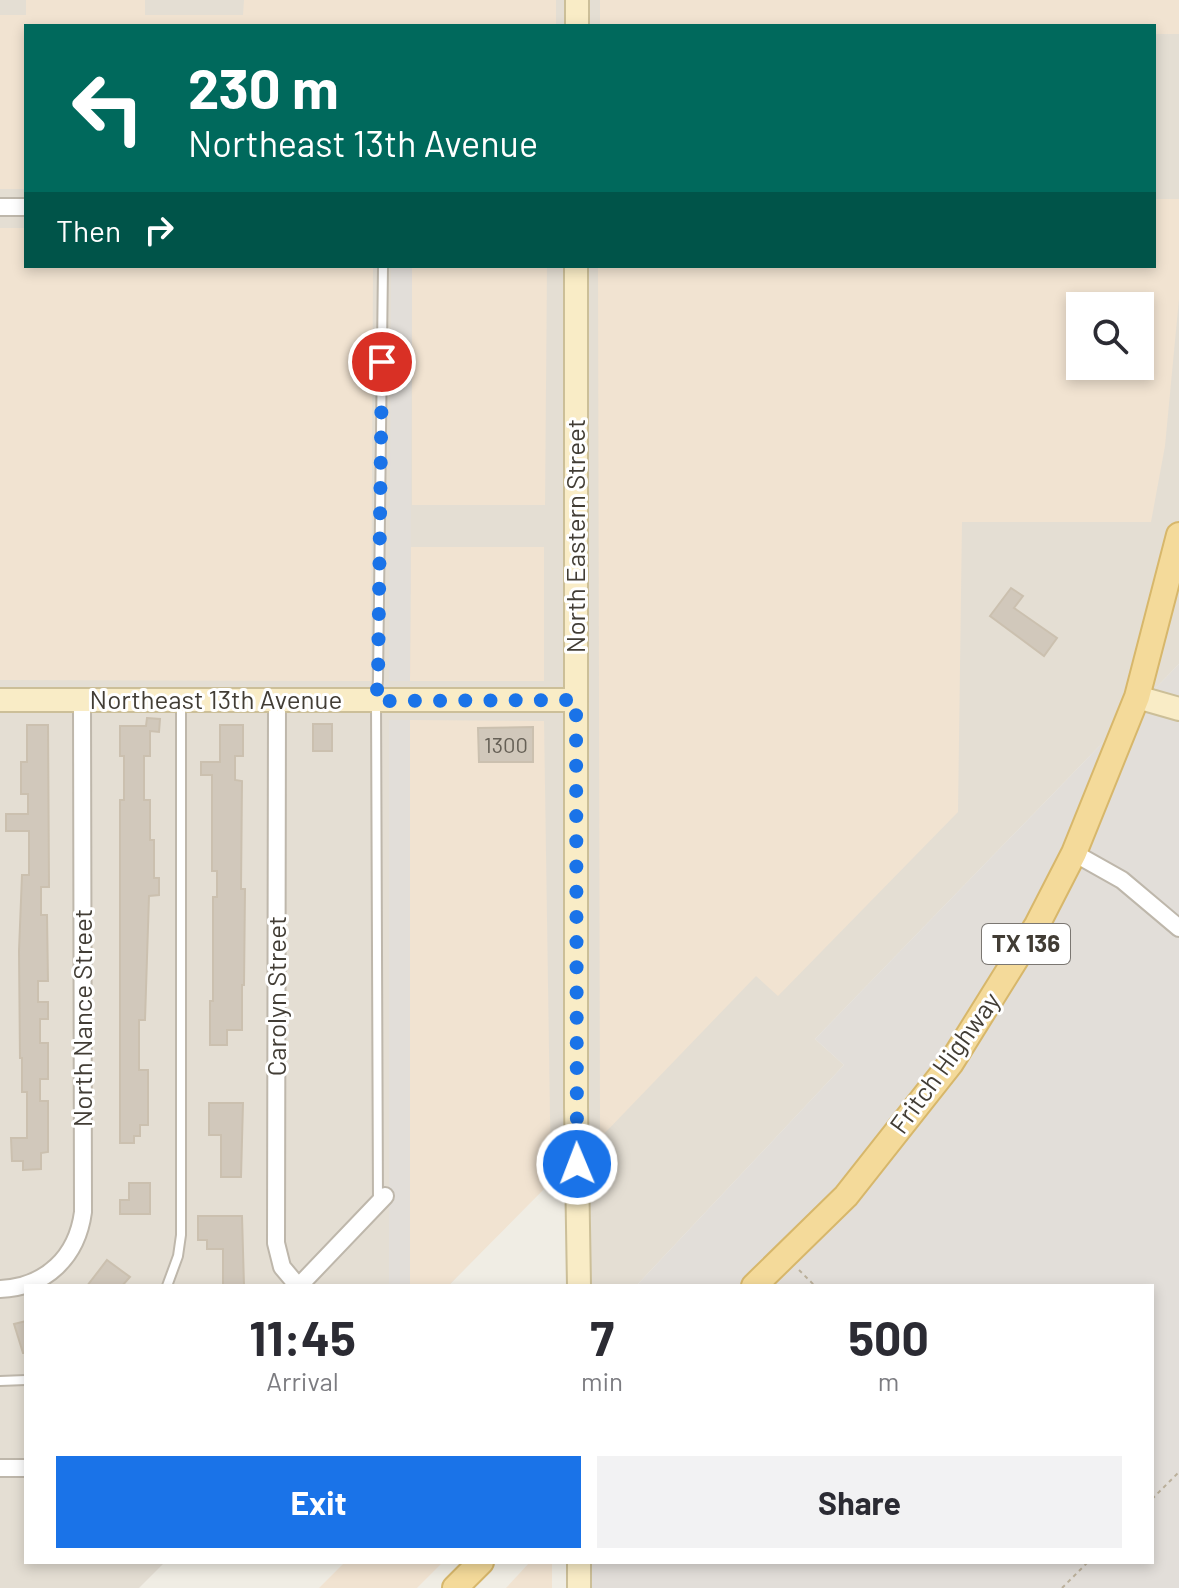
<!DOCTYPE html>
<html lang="en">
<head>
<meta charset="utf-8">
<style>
  :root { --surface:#fff; --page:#f2f2f3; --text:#2b2b33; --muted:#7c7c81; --accent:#1a73e8 }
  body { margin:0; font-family:Barlow,sans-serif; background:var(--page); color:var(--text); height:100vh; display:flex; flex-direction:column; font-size:30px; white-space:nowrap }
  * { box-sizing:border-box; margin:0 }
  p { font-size:26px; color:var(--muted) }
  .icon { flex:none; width:44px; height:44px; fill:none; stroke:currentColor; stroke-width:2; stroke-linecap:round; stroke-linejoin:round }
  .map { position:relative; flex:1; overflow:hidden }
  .details { position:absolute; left:24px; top:1284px; width:1130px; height:280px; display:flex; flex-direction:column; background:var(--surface); border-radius:0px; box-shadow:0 4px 12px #0003 }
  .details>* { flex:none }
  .hud { position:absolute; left:24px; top:24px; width:1132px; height:244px; border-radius:0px; box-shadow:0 4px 12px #0003; background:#00695c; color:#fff; overflow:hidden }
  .buttons { position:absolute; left:1066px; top:292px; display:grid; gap:16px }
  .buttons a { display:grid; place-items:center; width:88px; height:88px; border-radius:0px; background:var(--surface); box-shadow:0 4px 12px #0003; font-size:40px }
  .pin { position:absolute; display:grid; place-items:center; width:68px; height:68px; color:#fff; margin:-34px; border:4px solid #fff; border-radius:50%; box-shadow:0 2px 8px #0007 }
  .me { position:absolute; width:88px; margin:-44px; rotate:359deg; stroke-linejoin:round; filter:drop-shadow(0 0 6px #0008) }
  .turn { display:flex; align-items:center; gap:28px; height:168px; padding:0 32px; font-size:36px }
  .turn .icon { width:104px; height:104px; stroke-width:2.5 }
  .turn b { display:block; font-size:56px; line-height:68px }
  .then { display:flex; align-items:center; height:76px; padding:0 32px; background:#0003; gap:16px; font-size:30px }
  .eta { display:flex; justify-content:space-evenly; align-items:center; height:136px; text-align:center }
  .eta b { font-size:48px; font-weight:700; line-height:56px }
  .cta { display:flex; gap:16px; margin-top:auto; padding:16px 32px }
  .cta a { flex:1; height:92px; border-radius:0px; background:var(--accent); color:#fff; font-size:32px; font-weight:700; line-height:92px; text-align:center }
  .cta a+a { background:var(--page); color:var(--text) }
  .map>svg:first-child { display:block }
</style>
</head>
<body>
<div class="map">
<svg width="1179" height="1588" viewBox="0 0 1179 1588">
  <rect width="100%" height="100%" fill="#f0ede4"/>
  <path fill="#e4ded3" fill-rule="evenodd" d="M0,0H1179V664L815,1039L844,1065L636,1286H579L566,1165L448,1286H26V1562H165L139,1588H0ZM26,26H1154V266H26ZM1080,306H1140V366H1080Z"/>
  <g fill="#f1e3d1" fill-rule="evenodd">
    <polygon points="26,0 145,0 145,15 243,15 244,0 556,0 556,26 26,26 26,189 0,189 0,15 26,15"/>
    <polygon points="600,0 1179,0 1179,34 1154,34 1154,26 600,26"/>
    <path d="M1154,199H1179V299L1165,446L1151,522H962L958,812L778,996L756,976L600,1138L598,266H1154ZM1080,306H1140V366H1080Z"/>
    <polygon points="0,228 26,228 26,266 373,266 371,681 0,680"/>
    <polygon points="412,266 547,266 545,505 412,505"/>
    <polygon points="411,547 544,547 544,681 410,681"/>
    <polygon points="410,720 544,721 551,1182 448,1286 410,1286"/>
    <polygon points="345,1562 443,1562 417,1588 319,1588"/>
    <polygon points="530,1562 552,1562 552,1588 506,1588"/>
  </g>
  <g fill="#e2ded9">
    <polygon points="391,266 412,266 410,681 389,681"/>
    <polygon points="1179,664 1179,1588 585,1588 585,1562 1152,1562 1152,1286 636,1286 844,1065 815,1039"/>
    <rect x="389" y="720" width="21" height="566"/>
  </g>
  <g fill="#d1c8bb" stroke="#cbc0af" stroke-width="2">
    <polygon points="1011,588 1023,596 1014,608 1057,638 1044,656 990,616"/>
    <polygon points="147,718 160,719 159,732 150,731 150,756 144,756 144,800 150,800 150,840 154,840 154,878 159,878 159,895 149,896 145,1020 139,1020 139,1070 148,1070 148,1125 140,1125 140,1136 134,1136 134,1143 120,1143 120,800 124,800 124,756 120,756 120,726 146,726"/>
    <rect x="313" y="724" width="19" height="27"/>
    <polygon points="27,725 48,725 49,887 41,887 41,915 47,915 48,981 38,981 38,1002 48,1002 48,1019 40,1019 40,1043 48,1043 48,1079 40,1079 40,1101 48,1101 48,1152 41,1153 41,1169 23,1170 23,1161 12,1161 11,1138 27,1138 27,1092 22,1092 22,1058 20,1058 19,951 22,875 29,875 29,831 6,831 6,814 28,814 28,794 21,794 21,762 27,762"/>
    <polygon points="220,725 243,725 243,756 235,756 235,780 242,781 241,889 245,889 244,985 242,985 242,1030 227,1030 227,1045 210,1045 210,1001 213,1001 213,897 217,897 217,871 212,871 212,775 201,775 201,762 220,762"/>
    <polygon points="533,727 533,762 479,762 478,728"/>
    <polygon points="209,1103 243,1103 241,1177 221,1177 221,1135 209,1135"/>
    <polygon points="129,1183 150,1183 150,1214 120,1214 120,1200 129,1200"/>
    <polygon points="198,1216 242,1216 244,1286 223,1286 223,1249 207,1249 207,1240 198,1240"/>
    <polygon points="107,1260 130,1277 122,1286 87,1286"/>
    <polygon points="26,1321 26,1353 23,1353 14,1324"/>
  </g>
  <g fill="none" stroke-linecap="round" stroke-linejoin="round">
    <defs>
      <g id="lane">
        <polyline points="378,1202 376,701 378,680 383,266"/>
        <polyline points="167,1286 178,1256 181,1235 181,700"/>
        <polyline points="0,1381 26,1380"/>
      </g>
      <g id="street">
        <polyline points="0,207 26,207"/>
        <polyline points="277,700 276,1243 282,1267 298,1286"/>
        <polyline points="1074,853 1122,880 1179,928"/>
        <polyline points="299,1286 385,1196"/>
        <path d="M0,1289C46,1287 77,1257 83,1212L82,700"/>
        <polyline points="0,1468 26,1468"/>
      </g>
      <g id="secondary">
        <polyline points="577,26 577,0"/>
        <polyline points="576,266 576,1107 579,1286"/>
        <polyline points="1137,697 1179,709"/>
        <polyline points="0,700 576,700"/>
        <polyline points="579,1588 579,1562"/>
      </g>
      <g id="primary">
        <polyline points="754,1286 846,1196 951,1063 1037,925 1074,853 1137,697 1179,535"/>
        <polyline points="455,1588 481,1562"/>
      </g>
    </defs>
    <use href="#lane" stroke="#beb7ab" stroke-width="12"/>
    <use href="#street" stroke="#beb7ab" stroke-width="20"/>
    <use href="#secondary" stroke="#ccbf98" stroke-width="26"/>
    <use href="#primary" stroke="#d7b76b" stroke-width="28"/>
    <g stroke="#bbb09b" stroke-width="2" stroke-dasharray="4 4" stroke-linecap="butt">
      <polyline points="799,1270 815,1286"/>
      <polyline points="1152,1499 1179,1472"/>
      <polyline points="1062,1588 1088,1562"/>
    </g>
    <use href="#lane" stroke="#fff" stroke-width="8"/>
    <use href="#street" stroke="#fff" stroke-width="16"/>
    <use href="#secondary" stroke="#f9ecc6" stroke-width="22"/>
    <use href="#primary" stroke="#f4da9a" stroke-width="24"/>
  </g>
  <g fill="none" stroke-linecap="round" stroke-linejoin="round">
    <polyline stroke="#1a73e8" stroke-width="14" stroke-dasharray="0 25.2" points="382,362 378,680 376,701 576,700 577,1164"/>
  </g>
  <g text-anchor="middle" stroke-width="6" stroke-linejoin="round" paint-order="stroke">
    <g font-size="22" fill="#666056">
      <text x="506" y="753">1300</text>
    </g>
    <rect fill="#fff" stroke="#7b7772" stroke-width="2" x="982" y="924" width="88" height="40" rx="6"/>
    <g font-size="24" font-weight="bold" fill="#423d35">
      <text x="1026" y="952">TX 136</text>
    </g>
    <g font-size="26" fill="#423d35" stroke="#fff">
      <text transform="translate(576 536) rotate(-90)" y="9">North Eastern Street</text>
      <text x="216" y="709">Northeast 13th Avenue</text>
      <text transform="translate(277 996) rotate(-90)" y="9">Carolyn Street</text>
      <text transform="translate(83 1018) rotate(-90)" y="9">North Nance Street</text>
      <text transform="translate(945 1063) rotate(-54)" y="9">Fritch Highway</text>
    </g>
  </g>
</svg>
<div class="buttons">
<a><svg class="icon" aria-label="search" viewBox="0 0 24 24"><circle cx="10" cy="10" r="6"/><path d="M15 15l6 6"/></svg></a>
</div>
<div class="pin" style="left:382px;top:362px;background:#d93025"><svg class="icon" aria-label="arrive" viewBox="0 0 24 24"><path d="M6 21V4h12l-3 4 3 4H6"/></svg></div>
<svg class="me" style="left:577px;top:1164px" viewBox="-20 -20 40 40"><circle r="17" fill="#1a73e8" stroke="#fff" stroke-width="3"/><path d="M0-11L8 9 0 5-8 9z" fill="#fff"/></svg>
<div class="hud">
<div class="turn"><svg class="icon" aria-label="left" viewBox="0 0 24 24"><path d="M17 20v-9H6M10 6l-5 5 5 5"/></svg><div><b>230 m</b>Northeast 13th Avenue</div></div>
<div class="then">Then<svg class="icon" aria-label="right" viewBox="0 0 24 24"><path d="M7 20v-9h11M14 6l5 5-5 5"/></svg></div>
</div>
<section class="details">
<div class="eta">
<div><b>11:45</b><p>Arrival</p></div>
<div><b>7</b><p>min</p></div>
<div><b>500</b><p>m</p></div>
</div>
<div class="cta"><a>Exit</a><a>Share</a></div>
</section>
</div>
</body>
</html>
